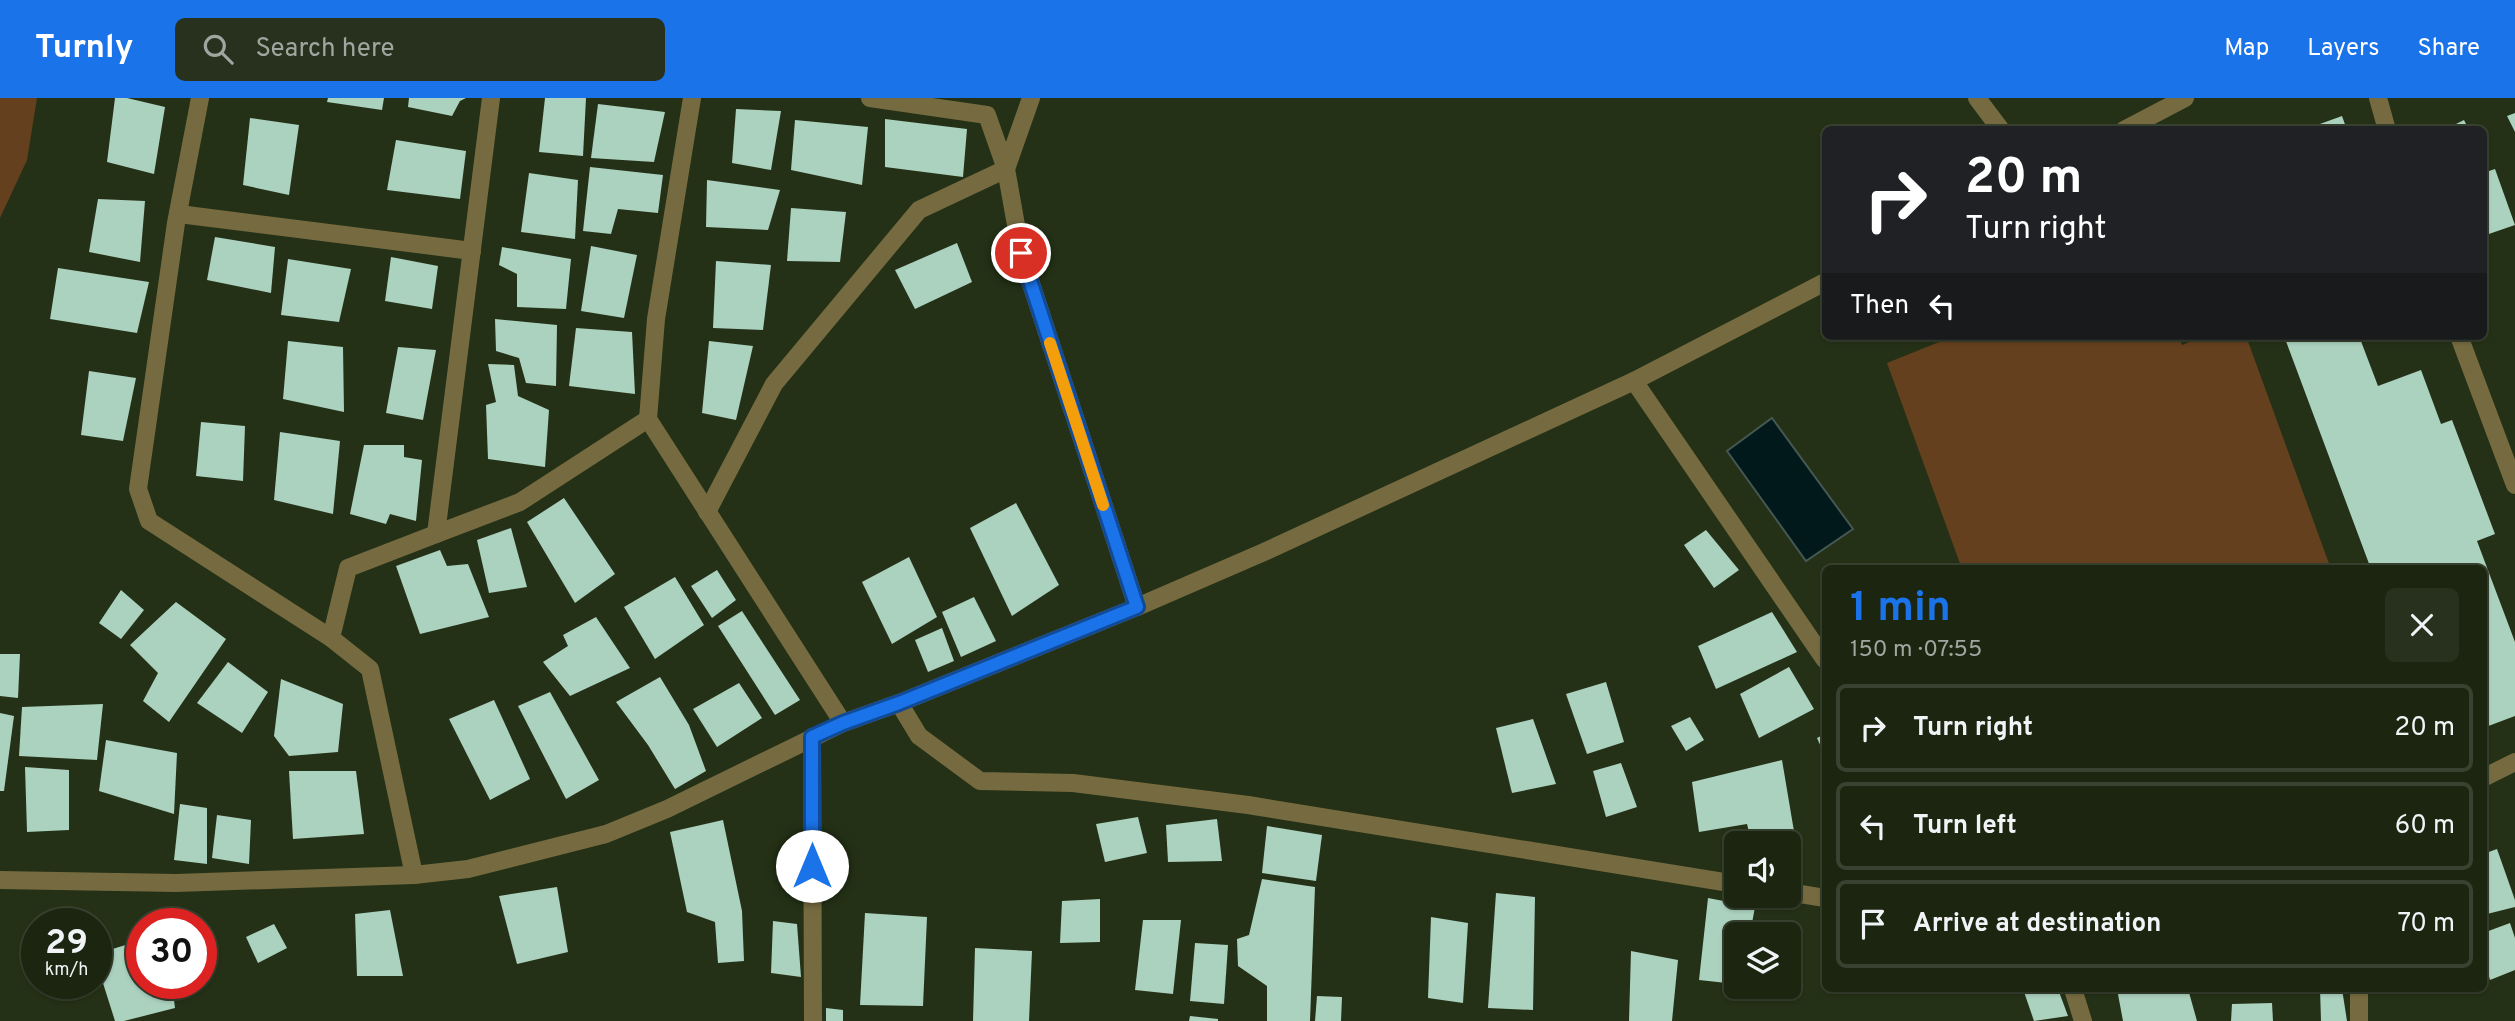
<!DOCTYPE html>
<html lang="en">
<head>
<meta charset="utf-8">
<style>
  :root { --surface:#1b2510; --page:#28311e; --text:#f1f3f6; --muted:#a0a59f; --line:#394230; --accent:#1a73e8 }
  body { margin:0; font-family:Overpass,sans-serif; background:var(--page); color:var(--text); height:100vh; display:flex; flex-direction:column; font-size:26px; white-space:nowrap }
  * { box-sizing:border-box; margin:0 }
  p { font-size:23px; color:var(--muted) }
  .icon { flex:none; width:38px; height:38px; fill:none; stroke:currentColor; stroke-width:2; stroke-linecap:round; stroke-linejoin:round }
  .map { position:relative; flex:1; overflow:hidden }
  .details { position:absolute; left:1822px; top:467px; width:665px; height:427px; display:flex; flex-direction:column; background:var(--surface); border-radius:10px; box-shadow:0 2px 5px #0004,0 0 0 2px var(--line) }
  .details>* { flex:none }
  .hud { position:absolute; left:1822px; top:28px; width:665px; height:214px; border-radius:10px; box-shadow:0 2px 5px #0004,0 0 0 2px var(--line); background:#202124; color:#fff; overflow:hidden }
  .controls { position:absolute; left:1724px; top:733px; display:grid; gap:14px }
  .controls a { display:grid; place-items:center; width:77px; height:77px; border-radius:10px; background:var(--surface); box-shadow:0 2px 5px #0004,0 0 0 2px var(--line); font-size:35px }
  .speed { position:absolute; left:21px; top:810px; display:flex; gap:14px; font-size:35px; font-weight:700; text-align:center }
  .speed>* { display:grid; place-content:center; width:91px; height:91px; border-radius:50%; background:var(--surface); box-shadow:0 2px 5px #0004,0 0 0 2px var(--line); line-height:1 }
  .speed small { font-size:18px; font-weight:400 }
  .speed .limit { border:10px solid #d22; background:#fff; color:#111 }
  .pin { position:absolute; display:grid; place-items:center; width:60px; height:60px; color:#fff; margin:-30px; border:4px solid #fff; border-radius:50%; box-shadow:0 2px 7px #0007 }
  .me { position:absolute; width:77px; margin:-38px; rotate:0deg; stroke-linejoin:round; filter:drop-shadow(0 0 5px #0008) }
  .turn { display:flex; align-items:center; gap:24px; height:147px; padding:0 28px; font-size:32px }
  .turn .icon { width:91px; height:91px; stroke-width:2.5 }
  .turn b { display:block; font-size:49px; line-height:60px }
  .then { display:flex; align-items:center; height:66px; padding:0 28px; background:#0003; gap:14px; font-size:26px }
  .round { display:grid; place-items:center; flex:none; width:74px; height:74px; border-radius:10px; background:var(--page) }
  .overview { display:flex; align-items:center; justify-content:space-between; height:119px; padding:0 28px }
  h1 { font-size:42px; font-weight:700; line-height:52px; color:var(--accent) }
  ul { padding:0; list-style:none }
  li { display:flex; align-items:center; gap:21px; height:88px; margin:0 14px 10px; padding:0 14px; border:4px solid var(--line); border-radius:10px }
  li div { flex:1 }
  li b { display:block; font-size:26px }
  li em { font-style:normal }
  header { display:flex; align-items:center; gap:42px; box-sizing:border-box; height:98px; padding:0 35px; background:var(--accent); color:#fff }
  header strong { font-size:33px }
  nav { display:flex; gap:38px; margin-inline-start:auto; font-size:24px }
  .search { width:490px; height:63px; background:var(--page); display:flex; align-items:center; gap:18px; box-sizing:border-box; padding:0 24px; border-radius:10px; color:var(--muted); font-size:26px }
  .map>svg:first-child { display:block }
</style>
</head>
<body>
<header>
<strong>Turnly</strong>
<div class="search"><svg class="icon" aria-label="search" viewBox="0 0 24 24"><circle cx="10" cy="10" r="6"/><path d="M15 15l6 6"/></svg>Search here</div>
<nav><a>Map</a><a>Layers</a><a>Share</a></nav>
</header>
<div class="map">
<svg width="2515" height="923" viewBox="0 0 2515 923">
  <rect width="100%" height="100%" fill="#243116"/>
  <g fill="#65401f">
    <polygon points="0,0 37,0 27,62 0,120"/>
    <polygon points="1954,238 2178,238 2182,247 2204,238 2246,238 2331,471 1962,471 1887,265"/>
  </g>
  <polygon fill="#01191a" stroke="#445753" stroke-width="2" points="1772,320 1853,431 1806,463 1727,353"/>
  <g fill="#abd1bf">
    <polygon points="115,0 127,0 165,9 154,76 107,64"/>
    <polygon points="328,0 384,0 382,12 327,4"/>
    <polygon points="409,0 466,0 460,3 452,18 408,9"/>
    <polygon points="545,0 586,0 583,58 539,54"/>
    <polygon points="598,6 665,14 654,64 591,60"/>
    <polygon points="736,11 781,13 771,72 732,65"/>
    <polygon points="2515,15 2515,34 2507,18"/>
    <polygon points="2342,18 2347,32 2306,32 2306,31"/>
    <polygon points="250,20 299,27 289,97 243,87"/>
    <polygon points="885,21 967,31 963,79 885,69"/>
    <polygon points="795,22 868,29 862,87 791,72"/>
    <polygon points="2464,22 2469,32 2444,32"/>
    <polygon points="396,42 466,53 460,101 387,92"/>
    <polygon points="590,69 663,77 658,115 618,111 611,136 583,133"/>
    <polygon points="2495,71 2515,127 2483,138 2483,75"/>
    <polygon points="529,75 578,82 575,141 521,134"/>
    <polygon points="707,82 780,92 768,132 706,129"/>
    <polygon points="98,101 145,103 140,164 89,154"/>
    <polygon points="791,110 846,114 840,164 787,163"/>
    <polygon points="215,139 275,149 271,195 207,182"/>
    <polygon points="957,145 972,184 915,211 895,172"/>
    <polygon points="591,148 637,157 624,220 581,213"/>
    <polygon points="502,149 571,161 566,211 517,209 517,176 499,167"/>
    <polygon points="391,159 438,168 432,211 385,203"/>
    <polygon points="288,161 351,171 339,224 281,217"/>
    <polygon points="716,163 771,167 763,232 713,230"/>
    <polygon points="58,170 149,184 137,235 50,221"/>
    <polygon points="495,221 557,227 556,288 526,285 519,260 496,253"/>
    <polygon points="576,230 632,234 635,296 569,288"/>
    <polygon points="2284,238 2359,238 2378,288 2421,272 2441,326 2452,322 2495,436 2477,443 2515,544 2515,618 2483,630 2483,471 2371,471"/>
    <polygon points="288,243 343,249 344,314 283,301"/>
    <polygon points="709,243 753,248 736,322 702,315"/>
    <polygon points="398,249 436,252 423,322 386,315"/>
    <polygon points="488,266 514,267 518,298 549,312 545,369 488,361 486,307 496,304"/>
    <polygon points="89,273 136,280 123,343 81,337"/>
    <polygon points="201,324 245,328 243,383 196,378"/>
    <polygon points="280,334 340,343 333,416 274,402"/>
    <polygon points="364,347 404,347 404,359 422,362 416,423 390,416 386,426 350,416"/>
    <polygon points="564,400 615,476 575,505 527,424"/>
    <polygon points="1016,405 1059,487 1012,518 970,430"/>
    <polygon points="511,430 527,489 489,495 477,442"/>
    <polygon points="1706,432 1739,472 1714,490 1684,447"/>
    <polygon points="440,452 447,468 468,466 489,519 420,536 396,468"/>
    <polygon points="909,459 937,519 892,546 862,484"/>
    <polygon points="717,472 736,502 712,520 691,488"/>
    <polygon points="675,479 704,527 655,561 624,509"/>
    <polygon points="121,492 144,512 121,541 99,525"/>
    <polygon points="974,499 996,543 961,559 942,514"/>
    <polygon points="176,504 226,541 169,624 143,603 158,575 130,547"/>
    <polygon points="742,513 800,602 775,617 718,528"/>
    <polygon points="1772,514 1797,554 1716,591 1698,548"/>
    <polygon points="596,519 630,570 570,598 543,564 568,548 563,537"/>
    <polygon points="942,530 954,563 928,574 915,542"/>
    <polygon points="0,556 20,556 18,600 0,598"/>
    <polygon points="228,564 268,594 242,635 197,605"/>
    <polygon points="1789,569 1814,611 1759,640 1740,596"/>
    <polygon points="660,579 689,627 706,673 675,691 648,647 616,604"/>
    <polygon points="281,581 343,606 338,654 289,658 274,638"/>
    <polygon points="1606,584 1624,644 1587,656 1566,596"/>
    <polygon points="739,585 762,620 717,649 693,611"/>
    <polygon points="550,594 599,682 566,701 518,608"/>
    <polygon points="494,602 530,681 490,702 449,621"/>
    <polygon points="103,606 97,662 19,658 22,609"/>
    <polygon points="0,615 14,618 4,693 0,693"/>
    <polygon points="1690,619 1704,642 1686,653 1671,628"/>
    <polygon points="1533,621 1556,686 1512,695 1496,630"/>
    <polygon points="1825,636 1825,658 1817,640"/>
    <polygon points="106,642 177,655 174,716 99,693"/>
    <polygon points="1782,662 1799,763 1788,764 1788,746 1752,746 1747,726 1699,734 1692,684"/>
    <polygon points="1621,665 1637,709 1606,719 1593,673"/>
    <polygon points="25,669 69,672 69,732 27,734"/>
    <polygon points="289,673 356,673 364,736 293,741"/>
    <polygon points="180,706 207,710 207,766 174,762"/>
    <polygon points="217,717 251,722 249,766 212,760"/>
    <polygon points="1138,719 1147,755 1105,764 1096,726"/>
    <polygon points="1217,721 1222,763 1168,764 1166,727"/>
    <polygon points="723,722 742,813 744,863 718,865 715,824 687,814 670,734"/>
    <polygon points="1267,728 1322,737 1316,783 1262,775"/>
    <polygon points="2497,751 2515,802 2515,809 2483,817 2483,756"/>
    <polygon points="1262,781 1315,789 1310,923 1267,923 1267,888 1238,868 1237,841 1249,837"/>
    <polygon points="557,789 568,854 517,866 499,798"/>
    <polygon points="1496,795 1535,799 1533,912 1488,910"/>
    <polygon points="1708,800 1755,809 1750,836 1736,836 1736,886 1699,882"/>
    <polygon points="1100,801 1100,844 1060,845 1062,803"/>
    <polygon points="390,812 403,878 357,878 355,816"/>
    <polygon points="865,815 927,819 923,908 860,907"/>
    <polygon points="1431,819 1468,825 1463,905 1428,900"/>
    <polygon points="1143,822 1181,822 1173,896 1135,892"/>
    <polygon points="773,823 797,826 801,879 771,875"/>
    <polygon points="2510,825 2515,840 2515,872 2490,882 2483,858 2483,835"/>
    <polygon points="274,826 287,850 258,865 246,839"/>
    <polygon points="142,842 142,886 172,886 175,910 124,923 115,923 96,863 96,856"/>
    <polygon points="1195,845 1228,847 1224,906 1190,903"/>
    <polygon points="975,850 1032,853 1029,923 973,923"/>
    <polygon points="1631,853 1678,862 1672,923 1629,923"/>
    <polygon points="2023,891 2058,891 2068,918 2034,923"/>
    <polygon points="2117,891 2188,891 2197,923 2123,923"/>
    <polygon points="2320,891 2342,891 2347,923 2321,923"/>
    <polygon points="1317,898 1342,899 1341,923 1315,923"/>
    <polygon points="2272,905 2273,923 2231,923 2232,906"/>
    <polygon points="826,910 843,912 843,923 826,923"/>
    <polygon points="1190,918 1218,921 1218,923 1189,923"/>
  </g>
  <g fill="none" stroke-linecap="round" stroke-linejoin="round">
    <g stroke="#766b40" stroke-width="18">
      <polyline points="200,0 176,125 138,391 149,423 331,540 370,571 414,777"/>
      <polyline points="692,0 656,221 648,321 843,625"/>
      <polyline points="870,0 987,17 1006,71 1021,155 1137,509"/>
      <polyline points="1977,0 2001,32"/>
      <polyline points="2378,0 2387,32"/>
      <polyline points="2124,32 2185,0"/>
      <polyline points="179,116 472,153"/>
      <polyline points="2459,238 2515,387"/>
      <polyline points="1634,283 1825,562"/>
      <polyline points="707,414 774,286 919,112 1006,71 1031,0"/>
      <polyline points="436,436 520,404 648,321"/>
      <polyline points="331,540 348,470 436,436 491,0"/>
      <polyline points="899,605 919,638 980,683 1073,685 1248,707 1736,786"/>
      <polyline points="812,639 813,923"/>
      <polyline points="2483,680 2515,664"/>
      <polyline points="0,782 176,785 414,777 468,771 606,736 667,711 843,625 899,605 1137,509 1264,454 1634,283 1825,184"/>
      <polyline points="1788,794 1825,800"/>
      <polyline points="2073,891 2083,923"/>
      <polyline points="2359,891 2359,923"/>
    </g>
  </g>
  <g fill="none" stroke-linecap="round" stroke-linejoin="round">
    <defs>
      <polyline id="route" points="812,768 812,639 843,625 899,605 1137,509 1021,155"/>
    </defs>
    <use href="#route" stroke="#114b97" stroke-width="18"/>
    <use href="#route" stroke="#1a73e8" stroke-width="12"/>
    <polyline stroke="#f59e0b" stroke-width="12" points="1050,245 1103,407"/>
  </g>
</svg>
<div class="controls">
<a><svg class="icon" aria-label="sound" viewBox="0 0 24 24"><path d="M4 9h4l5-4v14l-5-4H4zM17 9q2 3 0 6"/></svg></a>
<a><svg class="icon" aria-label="layers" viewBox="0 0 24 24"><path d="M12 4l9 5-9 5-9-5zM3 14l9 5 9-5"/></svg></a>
</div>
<div class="speed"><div>29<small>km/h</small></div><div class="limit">30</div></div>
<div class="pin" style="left:1021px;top:155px;background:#d93025"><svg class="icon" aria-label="arrive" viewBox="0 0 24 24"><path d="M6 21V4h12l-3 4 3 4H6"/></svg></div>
<svg class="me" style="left:812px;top:768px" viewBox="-20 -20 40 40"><circle r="19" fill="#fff"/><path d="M0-13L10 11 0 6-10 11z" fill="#1a73e8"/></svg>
<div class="hud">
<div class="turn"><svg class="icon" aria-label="right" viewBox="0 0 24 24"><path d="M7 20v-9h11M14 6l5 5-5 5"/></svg><div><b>20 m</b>Turn right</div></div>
<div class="then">Then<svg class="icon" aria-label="left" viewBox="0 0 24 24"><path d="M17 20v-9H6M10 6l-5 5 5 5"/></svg></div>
</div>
<section class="details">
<div class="overview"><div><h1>1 min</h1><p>150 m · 07:55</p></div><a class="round"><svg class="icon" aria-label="close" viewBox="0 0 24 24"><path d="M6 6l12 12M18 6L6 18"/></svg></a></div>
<ul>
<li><svg class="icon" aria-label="right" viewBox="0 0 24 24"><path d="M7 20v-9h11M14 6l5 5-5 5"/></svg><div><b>Turn right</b></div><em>20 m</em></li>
<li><svg class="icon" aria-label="left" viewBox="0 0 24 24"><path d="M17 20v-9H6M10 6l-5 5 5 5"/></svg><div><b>Turn left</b></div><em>60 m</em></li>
<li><svg class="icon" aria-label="arrive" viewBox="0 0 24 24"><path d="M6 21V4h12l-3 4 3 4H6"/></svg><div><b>Arrive at destination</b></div><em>70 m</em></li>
</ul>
</section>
</div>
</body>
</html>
